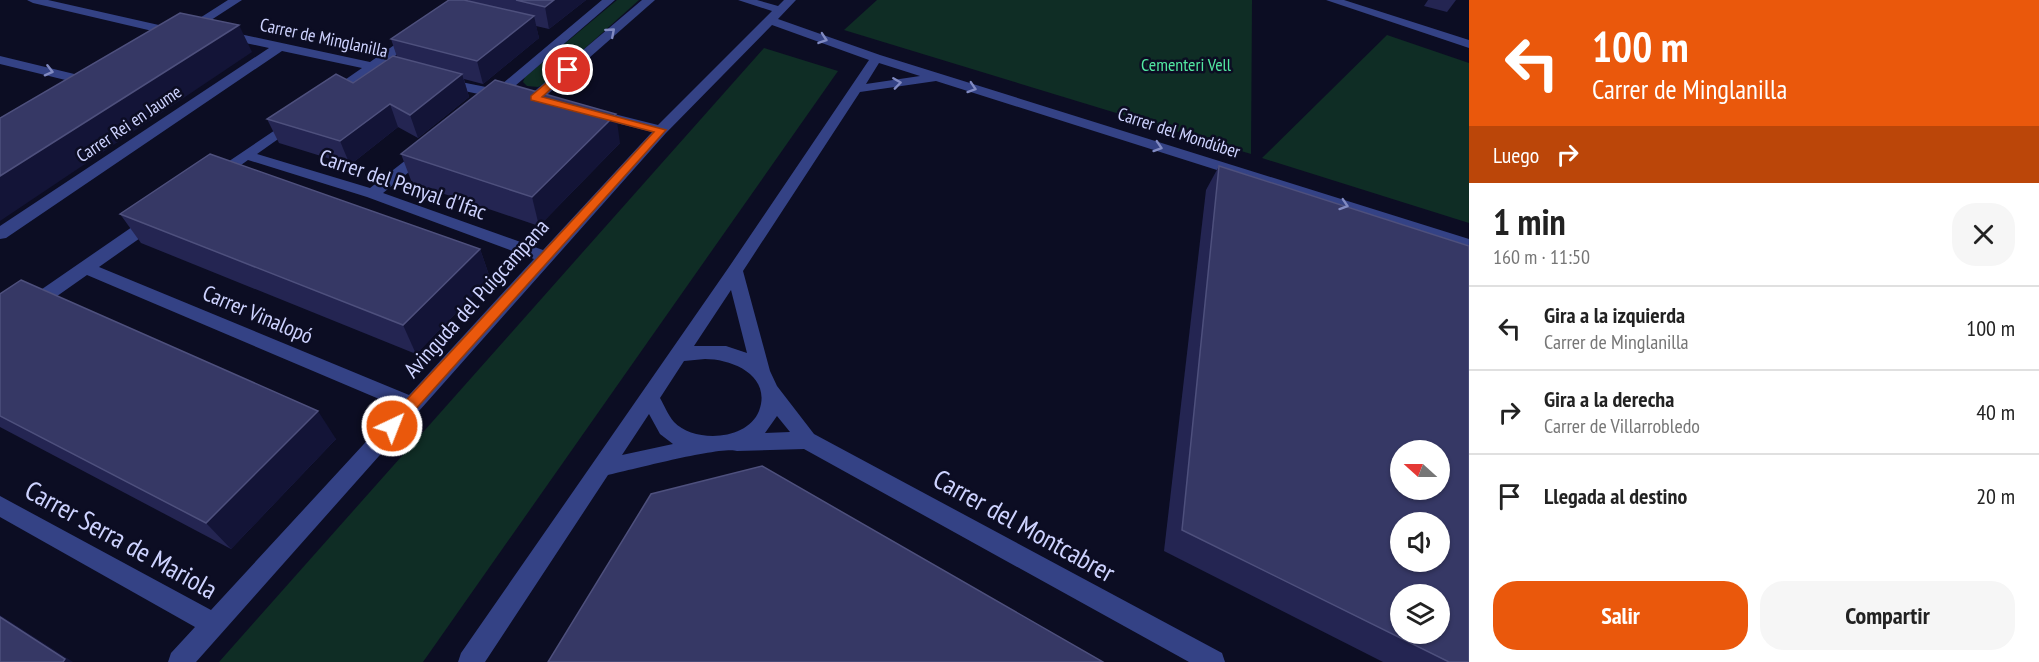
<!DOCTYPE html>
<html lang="es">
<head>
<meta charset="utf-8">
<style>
  :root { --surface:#fff; --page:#f6f6f6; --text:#222; --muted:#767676; --line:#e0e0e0; --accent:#ea580c }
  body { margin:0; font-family:"PT Sans Narrow",sans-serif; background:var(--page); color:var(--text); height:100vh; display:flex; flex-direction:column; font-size:22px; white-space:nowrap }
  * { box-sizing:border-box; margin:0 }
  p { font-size:20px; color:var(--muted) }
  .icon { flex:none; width:33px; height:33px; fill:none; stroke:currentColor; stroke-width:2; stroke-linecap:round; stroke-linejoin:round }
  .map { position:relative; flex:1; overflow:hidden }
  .panel { display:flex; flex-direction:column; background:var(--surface); width:570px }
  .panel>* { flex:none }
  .banner { background:#ea580c; color:#fff; overflow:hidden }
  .needle { width:39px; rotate:291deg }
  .fabs { position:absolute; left:1390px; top:440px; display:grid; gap:12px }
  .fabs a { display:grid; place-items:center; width:60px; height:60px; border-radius:50%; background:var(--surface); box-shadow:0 2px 4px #0004; font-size:30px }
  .pin { position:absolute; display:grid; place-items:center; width:51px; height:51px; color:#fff; margin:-26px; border:3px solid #fff; border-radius:50%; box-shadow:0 2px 6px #0007 }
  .me { position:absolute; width:66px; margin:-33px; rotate:43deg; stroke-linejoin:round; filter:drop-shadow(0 0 4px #0008) }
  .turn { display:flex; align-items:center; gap:21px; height:126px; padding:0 24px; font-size:27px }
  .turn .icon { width:78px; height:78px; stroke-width:2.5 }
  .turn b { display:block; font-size:42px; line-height:51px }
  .then { display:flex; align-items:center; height:57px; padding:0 24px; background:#0003; gap:12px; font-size:22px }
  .round { display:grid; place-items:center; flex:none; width:63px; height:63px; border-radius:24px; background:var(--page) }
  .overview { display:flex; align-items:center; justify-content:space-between; height:102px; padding:0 24px }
  h1 { font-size:36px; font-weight:800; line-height:45px }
  .action { display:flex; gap:12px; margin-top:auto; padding:12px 24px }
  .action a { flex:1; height:69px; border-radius:24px; background:var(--accent); color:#fff; font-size:24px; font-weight:800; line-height:69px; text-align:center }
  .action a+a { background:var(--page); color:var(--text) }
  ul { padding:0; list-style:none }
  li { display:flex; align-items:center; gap:18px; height:84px; padding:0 24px; border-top:2px solid var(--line) }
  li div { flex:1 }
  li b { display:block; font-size:22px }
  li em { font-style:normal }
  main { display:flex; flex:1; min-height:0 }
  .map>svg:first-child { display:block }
</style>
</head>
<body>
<main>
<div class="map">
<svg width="1469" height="662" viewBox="0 0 1469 662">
  <rect width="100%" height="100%" fill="#0c0d23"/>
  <g fill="#0f2d25">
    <polygon points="617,0 639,0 546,83 538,87 527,86 523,82 525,77"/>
    <polygon points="877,0 1252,0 1251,154 844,30"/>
    <polygon points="1387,35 1469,63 1469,223 1262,158"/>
    <polygon points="764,48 838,71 423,662 219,662"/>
  </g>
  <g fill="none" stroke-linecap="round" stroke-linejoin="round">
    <g fill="#344285" fill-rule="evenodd">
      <polygon points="27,0 48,0 181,30 228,0 242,0 191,33 184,33 178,37 33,3"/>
      <polygon points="602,0 615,0 508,92 512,95 510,98 501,98 493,102 488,101 486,98 488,96 436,85 435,82 441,78 496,89"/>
      <polygon points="642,0 655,0 540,101 530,101 528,98 530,95"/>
      <path d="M738,0H757L778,6L784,0H796L778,19L880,55L1469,239V250L936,81L860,92L743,271L770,371L777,386L814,434L1222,653L1225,662H1189L804,449L737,451C721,446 631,470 608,475L485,662H458L461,653L729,267L869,60L772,25L666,133L196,662H168L171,653L195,627L0,517V496L211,610L398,407L87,275L6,332L0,334V318L148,216H160L162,220L160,224L99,267L409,395L534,259L367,197L248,160L220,180H210L208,177L210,174L293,118L300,122L298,125L257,154L370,188L420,149L425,148L432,152L430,155L383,193L543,250L652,132L589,116L587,113L589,110L594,109L658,125L772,11ZM879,63L920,76L866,84ZM731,290L747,353L726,346H694ZM705,359C733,359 772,376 759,411C747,441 694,443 674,422C668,415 664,405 660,398L684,361ZM649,414L660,434L673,444L622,455ZM777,416L790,432L765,433Z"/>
      <polygon points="1326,0 1344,0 1469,40 1469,48"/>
      <polygon points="221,30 370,62 410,34 414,33 420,37 383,65 385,68 383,71 375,71 331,100 324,96 326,93 362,68 282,51 6,238 0,239 0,226 269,48 217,37 217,31"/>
      <polygon points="0,56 99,80 100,83 94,87 0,64"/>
    </g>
  </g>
  <g fill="#242552">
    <polygon points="468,0 586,0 549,29 536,26 539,38 483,84 464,79 469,97 418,138 398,127 350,165 279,143 267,119 353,83 397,57 391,39 469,1"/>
    <polygon points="1428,0 1456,0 1447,12 1424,6"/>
    <polygon points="620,143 539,226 412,183 401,154"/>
    <polygon points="1219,166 1469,662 1383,662 1164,551 1206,190"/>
    <polygon points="120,214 480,249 490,278 416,354 141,243"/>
    <polygon points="0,294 336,439 231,549 0,427"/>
  </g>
  <g fill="#131437">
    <polygon points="554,0 586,0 549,29 545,7"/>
    <polygon points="534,16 539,38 483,84 477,61"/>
    <polygon points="239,25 252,52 0,221 0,176"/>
    <polygon points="462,74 469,97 418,138 410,115"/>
    <polygon points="390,104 398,127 350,165 340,141"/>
    <polygon points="616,114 620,143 539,226 532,197"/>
    <polygon points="480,249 490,278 416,354 403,325"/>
    <polygon points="318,411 336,439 231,549 206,523"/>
    <polygon points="0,615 73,662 63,662 0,617"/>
  </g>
  <g fill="#363865" stroke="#4e507d" stroke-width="1.5" fill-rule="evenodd">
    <polygon points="449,0 464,0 534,16 477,61 391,39"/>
    <polygon points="516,0 554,0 545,7"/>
    <polygon points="180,13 239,25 0,176 0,118"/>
    <polygon points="393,56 462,74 410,115 390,104 340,141 267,119 336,74 353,83"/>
    <polygon points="495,80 616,114 532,197 401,154"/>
    <polygon points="210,154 480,249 403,325 120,214"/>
    <path d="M1219,166L1469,246V662H1449L1182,530ZM1401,450H1440V489H1401ZM1401,522H1440V561H1401ZM1401,594H1440V633H1401Z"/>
    <polygon points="21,280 318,411 206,523 0,416 0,294"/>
    <polygon points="762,466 1103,662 548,662 651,494"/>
    <polygon points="0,617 65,659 63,662 0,662"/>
  </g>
  <defs><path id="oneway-chevron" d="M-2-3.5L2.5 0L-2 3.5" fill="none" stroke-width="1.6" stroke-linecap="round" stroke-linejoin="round" transform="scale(1.5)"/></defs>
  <g stroke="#818ac2">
    <use href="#oneway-chevron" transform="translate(611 32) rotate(-41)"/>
    <use href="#oneway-chevron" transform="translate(823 39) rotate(19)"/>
    <use href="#oneway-chevron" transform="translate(49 71) rotate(14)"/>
    <use href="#oneway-chevron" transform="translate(897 83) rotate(-8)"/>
    <use href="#oneway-chevron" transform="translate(972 88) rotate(18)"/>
    <use href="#oneway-chevron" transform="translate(1158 147) rotate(18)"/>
    <use href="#oneway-chevron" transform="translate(1344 205) rotate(18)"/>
  </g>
  <polygon fill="#ea580c" stroke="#983908" stroke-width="1.5" points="564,68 572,70 542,97 666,130 397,430 392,432 387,430 385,426 387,421 654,132 531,100 531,96"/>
  <g text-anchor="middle" stroke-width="5" stroke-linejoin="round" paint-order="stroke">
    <g font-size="18" fill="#ced3ff" stroke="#0c0d23">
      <text transform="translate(324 38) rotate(12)" y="6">Carrer de Minglanilla</text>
      <text transform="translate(129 124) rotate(-34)" y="6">Carrer Rei en Jaume</text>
      <text transform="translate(1179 133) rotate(18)" y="6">Carrer del Mondúber</text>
    </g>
    <g font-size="18" fill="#52e7a1" stroke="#0c0d23">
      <text x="1186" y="71">Cementeri Vell</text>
    </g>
    <g font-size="22" fill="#ced3ff" stroke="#0c0d23">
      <text transform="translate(403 184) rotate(19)" y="8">Carrer del Penyal d'Ifac</text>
      <text transform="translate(476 298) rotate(-48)" y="8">Avinguda del Puigcampana</text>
      <text transform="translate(258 314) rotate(23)" y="8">Carrer Vinalopó</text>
    </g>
    <g font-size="27" fill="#ced3ff" stroke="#0c0d23">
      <text transform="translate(1024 526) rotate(29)" y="9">Carrer del Montcabrer</text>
      <text transform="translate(121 540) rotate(29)" y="9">Carrer Serra de Mariola</text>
    </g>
  </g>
</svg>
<div class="fabs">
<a><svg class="needle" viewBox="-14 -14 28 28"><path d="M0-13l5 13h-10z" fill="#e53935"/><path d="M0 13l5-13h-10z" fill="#767676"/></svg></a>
<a><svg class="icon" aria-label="sound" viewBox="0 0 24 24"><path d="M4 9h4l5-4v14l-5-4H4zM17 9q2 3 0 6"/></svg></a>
<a><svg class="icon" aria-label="layers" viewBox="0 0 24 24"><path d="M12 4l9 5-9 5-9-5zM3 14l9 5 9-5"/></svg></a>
</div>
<div class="pin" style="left:568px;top:70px;background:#d93025"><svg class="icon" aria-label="arrive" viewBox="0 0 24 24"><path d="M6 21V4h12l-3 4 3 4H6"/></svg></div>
<svg class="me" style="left:392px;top:426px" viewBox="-20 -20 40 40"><circle r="17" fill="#ea580c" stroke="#fff" stroke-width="3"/><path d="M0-11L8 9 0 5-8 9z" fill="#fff"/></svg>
</div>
<section class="panel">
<div class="banner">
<div class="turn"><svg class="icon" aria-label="left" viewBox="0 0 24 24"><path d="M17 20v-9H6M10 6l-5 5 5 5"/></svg><div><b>100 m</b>Carrer de Minglanilla</div></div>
<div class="then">Luego<svg class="icon" aria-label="right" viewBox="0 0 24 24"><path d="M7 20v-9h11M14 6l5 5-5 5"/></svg></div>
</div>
<div class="overview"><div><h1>1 min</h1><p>160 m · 11:50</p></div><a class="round"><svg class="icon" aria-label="close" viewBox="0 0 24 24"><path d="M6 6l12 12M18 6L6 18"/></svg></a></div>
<ul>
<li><svg class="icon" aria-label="left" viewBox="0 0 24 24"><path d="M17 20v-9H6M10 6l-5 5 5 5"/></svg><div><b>Gira a la izquierda</b><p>Carrer de Minglanilla</p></div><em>100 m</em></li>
<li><svg class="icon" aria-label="right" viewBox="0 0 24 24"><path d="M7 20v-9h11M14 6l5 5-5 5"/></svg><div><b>Gira a la derecha</b><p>Carrer de Villarrobledo</p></div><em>40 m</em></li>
<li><svg class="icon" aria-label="arrive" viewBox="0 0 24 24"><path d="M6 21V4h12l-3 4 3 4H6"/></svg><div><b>Llegada al destino</b></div><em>20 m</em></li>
</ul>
<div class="action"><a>Salir</a><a>Compartir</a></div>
</section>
</main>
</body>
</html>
